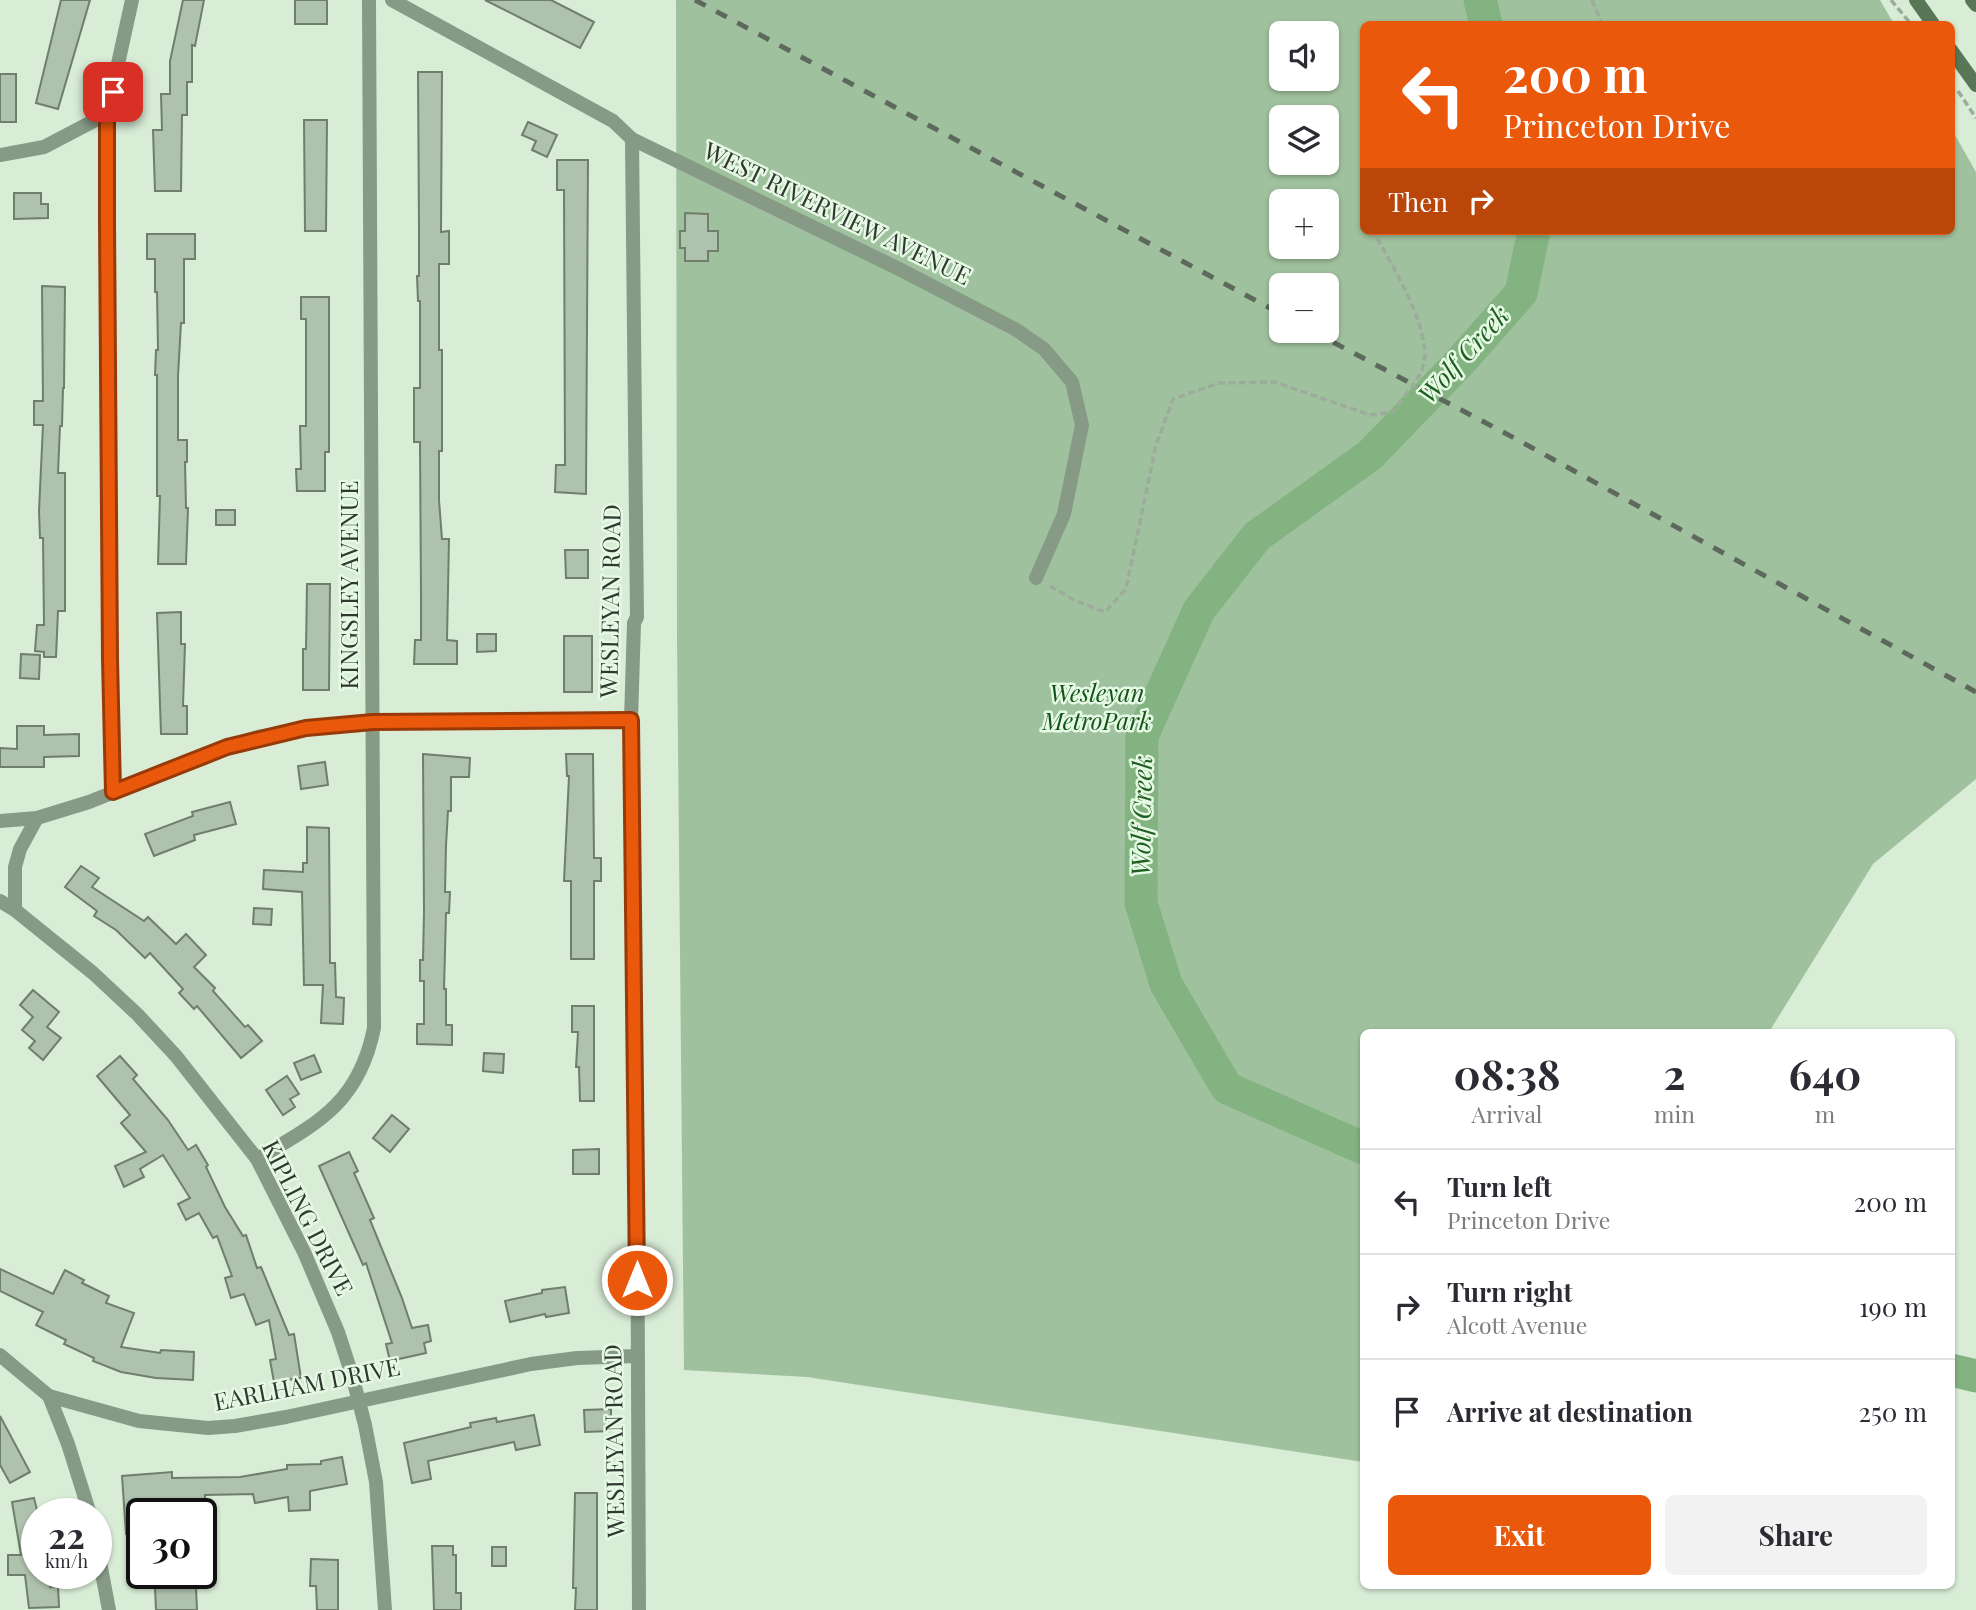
<!DOCTYPE html>
<html lang="en">
<head>
<meta charset="utf-8">
<style>
  :root { --surface:#fff; --page:#f2f2f3; --text:#2b2b33; --muted:#7c7c81; --line:#e1e1e2; --accent:#ea580c }
  body { margin:0; font-family:"Playfair Display",serif; background:var(--page); color:var(--text); height:100vh; display:flex; flex-direction:column; font-size:26px; white-space:nowrap }
  * { box-sizing:border-box; margin:0 }
  p { font-size:23px; color:var(--muted) }
  .icon { flex:none; width:38px; height:38px; fill:none; stroke:currentColor; stroke-width:2; stroke-linecap:round; stroke-linejoin:round }
  .map { position:relative; flex:1; overflow:hidden }
  .details { position:absolute; left:1360px; top:1029px; width:595px; height:560px; display:flex; flex-direction:column; background:var(--surface); border-radius:10px; box-shadow:0 2px 5px #0004 }
  .details>* { flex:none }
  .hud { position:absolute; left:1360px; top:21px; width:595px; height:214px; border-radius:10px; box-shadow:0 2px 5px #0004; background:#ea580c; color:#fff; overflow:hidden }
  .fabs { position:absolute; left:1269px; top:21px; display:grid; gap:14px }
  .fabs a { display:grid; place-items:center; width:70px; height:70px; border-radius:10px; background:var(--surface); box-shadow:0 2px 5px #0004; font-size:35px }
  .speed { position:absolute; left:21px; top:1498px; display:flex; gap:14px; font-size:35px; font-weight:700; text-align:center }
  .speed>* { display:grid; place-content:center; width:91px; height:91px; border-radius:50%; background:var(--surface); box-shadow:0 2px 5px #0004; line-height:1 }
  .speed small { font-size:18px; font-weight:400 }
  .speed .limit { border:4px solid #111; border-radius:10px; background:#fff; color:#111 }
  .pin { position:absolute; display:grid; place-items:center; width:60px; height:60px; color:#fff; margin:-30px; border-radius:14px; box-shadow:0 4px 10px #0006 }
  .me { position:absolute; width:77px; margin:-38px; rotate:0deg; stroke-linejoin:round; filter:drop-shadow(0 0 5px #0008) }
  .turn { display:flex; align-items:center; gap:24px; height:147px; padding:0 28px; font-size:32px }
  .turn .icon { width:91px; height:91px; stroke-width:2.5 }
  .turn b { display:block; font-size:49px; line-height:60px }
  .then { display:flex; align-items:center; height:66px; padding:0 28px; background:#0003; gap:14px; font-size:26px }
  .eta { display:flex; justify-content:space-evenly; align-items:center; height:119px; text-align:center }
  .eta b { font-size:42px; font-weight:700; line-height:49px }
  .primary-button { display:flex; gap:14px; margin-top:auto; padding:14px 28px }
  .primary-button a { flex:1; height:80px; border-radius:10px; background:var(--accent); color:#fff; font-size:28px; font-weight:700; line-height:80px; text-align:center }
  .primary-button a+a { background:var(--page); color:var(--text) }
  ul { padding:0; list-style:none }
  li { display:flex; align-items:center; gap:21px; height:105px; padding:0 28px; border-top:2px solid var(--line) }
  li div { flex:1 }
  li b { display:block; font-size:26px }
  li em { font-style:normal }
  .map>svg:first-child { display:block }
</style>
</head>
<body>
<div class="map">
<svg width="1976" height="1610" viewBox="0 0 1976 1610">
  <rect width="100%" height="100%" fill="#d8ecd6"/>
  <path fill="#a0c19e" fill-rule="evenodd" d="M676,0H1880L1894,24H1363V231H1951V128L1976,172V779L1873,864L1769,1032H1363V1462L807,1377L684,1370L677,639ZM1281,33H1326V79H1281ZM1281,117H1326V163H1281ZM1281,201H1326V247H1281ZM1281,285H1326V331H1281Z"/>
  <g fill="none" stroke-linecap="round" stroke-linejoin="round">
    <g stroke="#84b382" stroke-width="33">
      <polyline points="1480,0 1486,24"/>
      <polyline points="1363,1148 1227,1088 1166,984 1141,903 1142,736 1199,610 1257,536 1370,455 1460,362 1521,293 1534,231"/>
      <polyline points="1951,1370 1976,1376"/>
    </g>
  </g>
  <g fill="#afc2ad" stroke="#6e7f6c" stroke-width="2">
    <polygon points="61,0 90,0 58,109 36,103"/>
    <polygon points="183,0 204,0 195,46 192,45 192,82 187,82 187,115 182,115 181,191 155,191 153,130 162,130 161,94 170,94 170,61"/>
    <rect x="295" y="0" width="32" height="24"/>
    <polygon points="485,0 551,0 594,22 580,48"/>
    <polygon points="418,72 442,72 441,232 449,231 449,264 439,264 439,350 442,350 442,451 439,451 439,500 442,539 449,539 447,640 457,641 457,664 414,664 415,640 421,640 421,595 420,442 414,442 414,388 420,388 420,301 418,301 417,276 419,276 419,227"/>
    <rect x="0" y="74" width="16" height="48"/>
    <polygon points="304,120 327,120 326,231 305,231"/>
    <polygon points="528,122 557,135 547,157 532,150 536,141 522,135"/>
    <polygon points="557,160 588,160 586,494 555,492 556,465 565,465 564,190 557,190"/>
    <polygon points="14,193 41,193 41,204 48,204 48,218 14,219"/>
    <polygon points="685,213 708,214 708,231 718,231 718,251 708,251 708,261 685,261 685,248 680,248 680,231 685,231"/>
    <polygon points="147,234 195,234 195,259 184,259 184,323 181,323 178,376 178,440 187,440 187,462 185,462 186,508 188,508 186,564 158,564 160,496 157,496 157,375 155,375 156,350 158,350 157,292 155,292 155,259 147,259"/>
    <polygon points="42,286 65,287 64,388 63,388 62,426 60,426 58,473 65,473 65,611 58,611 56,657 44,657 44,652 35,651 37,625 44,625 43,538 40,538 39,511 43,425 34,425 34,401 43,401"/>
    <polygon points="301,297 329,297 329,452 325,452 325,491 297,491 296,469 301,469 300,426 306,426 306,319 301,319"/>
    <rect x="216" y="510" width="19" height="15"/>
    <polygon points="565,550 588,550 588,578 566,578"/>
    <polygon points="307,584 330,584 329,690 303,690 303,649 306,649"/>
    <polygon points="181,612 181,644 185,644 183,706 187,706 187,734 161,734 157,613"/>
    <polygon points="477,634 496,634 496,651 477,652"/>
    <rect x="564" y="636" width="28" height="56"/>
    <polygon points="21,654 40,655 39,679 20,678"/>
    <polygon points="17,726 44,726 44,735 79,734 79,756 44,757 44,767 0,767 0,748 17,749"/>
    <polygon points="423,754 470,758 469,777 451,777 451,811 448,811 446,845 445,892 450,892 449,913 446,913 444,989 446,989 446,1025 452,1025 452,1045 417,1044 417,1024 424,1024 424,981 420,981 420,960 423,960 424,912"/>
    <polygon points="566,754 593,754 594,858 601,858 601,881 594,881 594,959 571,959 571,881 564,881 569,776 567,776"/>
    <polygon points="325,762 328,785 301,789 298,766"/>
    <polygon points="230,802 236,824 194,835 195,840 154,856 145,834 193,816 192,812"/>
    <polygon points="307,827 329,828 330,963 335,963 336,997 344,998 343,1024 321,1023 323,985 304,985 302,892 263,889 264,870 303,872 303,863 307,863"/>
    <polygon points="81,866 99,878 92,887 144,921 148,917 176,944 186,934 206,955 194,967 215,988 213,991 245,1027 248,1025 262,1041 241,1058 197,1006 194,1009 179,993 183,989 150,953 145,958 116,930 94,916 97,911 65,887"/>
    <polygon points="254,908 272,909 271,925 253,924"/>
    <polygon points="33,990 59,1012 47,1027 61,1038 43,1060 29,1048 35,1041 22,1030 33,1017 20,1005"/>
    <polygon points="572,1006 594,1006 594,1101 580,1101 579,1067 576,1067 578,1032 572,1032"/>
    <polygon points="484,1053 504,1054 503,1073 483,1071"/>
    <polygon points="314,1055 321,1072 301,1080 294,1063"/>
    <polygon points="120,1056 137,1075 133,1079 168,1120 188,1150 196,1145 208,1165 206,1167 225,1207 243,1236 246,1235 257,1268 261,1267 289,1335 294,1334 301,1378 274,1382 270,1360 276,1359 269,1320 256,1325 244,1294 231,1298 225,1278 232,1276 217,1236 213,1238 199,1213 186,1220 178,1204 190,1198 163,1155 140,1169 144,1177 124,1187 115,1166 146,1152 121,1123 130,1115 97,1076"/>
    <polygon points="287,1076 299,1094 290,1099 295,1107 283,1115 266,1090"/>
    <polygon points="392,1115 409,1129 390,1152 373,1138"/>
    <polygon points="599,1149 599,1174 573,1174 573,1150"/>
    <polygon points="349,1152 358,1171 354,1173 374,1218 370,1220 402,1298 412,1328 428,1325 431,1341 424,1343 426,1353 390,1361 386,1344 392,1343 366,1263 363,1265 319,1166"/>
    <polygon points="0,1269 53,1294 65,1270 84,1280 82,1283 109,1296 106,1303 134,1313 121,1347 160,1353 161,1350 194,1352 193,1380 156,1378 121,1372 93,1361 94,1358 64,1344 66,1340 36,1325 43,1312 0,1291"/>
    <polygon points="565,1287 569,1313 546,1317 545,1314 510,1322 505,1301 542,1293 542,1290"/>
    <polygon points="611,1409 611,1431 585,1432 584,1410"/>
    <polygon points="534,1415 540,1445 516,1450 514,1442 428,1461 431,1479 412,1483 404,1443 471,1427 470,1423 496,1418 497,1422"/>
    <polygon points="0,1416 30,1472 10,1483 0,1465"/>
    <polygon points="342,1457 347,1484 310,1491 310,1510 289,1511 288,1497 255,1503 253,1494 205,1495 205,1506 146,1511 147,1514 142,1514 142,1533 126,1534 122,1476 172,1472 172,1478 240,1477 287,1469 287,1465 321,1464 321,1461"/>
    <polygon points="575,1493 597,1493 597,1610 575,1610 576,1588 573,1588"/>
    <polygon points="34,1498 37,1510 37,1573 50,1573 50,1587 58,1586 59,1607 29,1608 25,1575 8,1575 8,1555 21,1555 12,1502"/>
    <polygon points="432,1546 453,1546 453,1555 456,1555 456,1593 461,1593 461,1610 434,1610"/>
    <rect x="492" y="1547" width="14" height="19"/>
    <polygon points="311,1559 338,1560 338,1610 317,1610 316,1586 310,1586"/>
    <polygon points="155,1587 196,1587 197,1610 156,1610"/>
  </g>
  <g fill="none" stroke-linecap="round" stroke-linejoin="round">
    <g stroke="#9cac9b" stroke-width="3.5" stroke-dasharray="7 3.5" stroke-linecap="butt">
      <polyline points="1592,0 1602,24"/>
      <polyline points="1891,0 1911,24"/>
      <polyline points="1958,91 1976,118"/>
      <path d="M1050,586L1074,600L1105,612L1126,589L1156,445L1173,399L1219,383L1275,382L1370,415L1393,412C1401,400 1419,380 1423,367C1434,331 1390,262 1373,231"/>
    </g>
    <g stroke="#869a85" stroke-width="14">
      <polyline points="392,0 613,121 632,139 901,270 1015,329 1044,349 1072,382 1082,425 1064,514 1036,578"/>
      <polyline points="632,139 637,617 634,623 631,720 637,1144 639,1610"/>
      <polyline points="0,155 44,147 107,114"/>
      <polyline points="113,792 109,561 107,114 132,0"/>
      <polyline points="0,821 37,818 89,802 227,747 258,737 306,728 373,721 631,720"/>
      <polyline points="0,901 15,910 93,973 137,1014 176,1056 257,1159 304,1252 338,1332 352,1375 365,1425 376,1482 385,1610"/>
      <polyline points="15,910 15,867 20,849 37,818"/>
      <path d="M257,1159C318,1123 359,1103 374,1028L369,0"/>
      <polyline points="0,1355 49,1396 139,1421 208,1428 235,1426 286,1417 531,1364 577,1358 637,1356"/>
      <polyline points="49,1396 68,1444 90,1514"/>
      <polyline points="96,1541 109,1610"/>
    </g>
    <g stroke="#597657" stroke-width="14">
      <polyline points="1916,0 1933,24"/>
      <polyline points="1972,0 1976,5"/>
      <polyline points="1951,50 1976,85"/>
    </g>
    <g stroke="#5e695d" stroke-width="5" stroke-dasharray="12 12" stroke-linecap="butt">
      <polyline points="695,0 1281,314"/>
      <polyline points="1312,331 1518,440 1976,692"/>
    </g>
  </g>
  <g fill="none" stroke-linecap="round" stroke-linejoin="round">
    <defs>
      <polyline id="route" points="113,92 107,114 107,222 110,659 113,792 227,747 306,728 373,722 631,720 637,1280"/>
    </defs>
    <use href="#route" stroke="#983908" stroke-width="18"/>
    <use href="#route" stroke="#ea580c" stroke-width="12"/>
  </g>
  <g text-anchor="middle" stroke-width="5" stroke-linejoin="round" paint-order="stroke">
    <g font-size="24" fill="#30372f" stroke="#e5f9e4">
      <text transform="translate(837 214) rotate(26)" y="8">WEST RIVERVIEW AVENUE</text>
      <text transform="translate(350 585) rotate(-90)" y="8">KINGSLEY AVENUE</text>
      <text transform="translate(611 601) rotate(-89)" y="8">WESLEYAN ROAD</text>
      <text transform="translate(307 1218) rotate(63)" y="8">KIPLING DRIVE</text>
      <text transform="translate(307 1385) rotate(-11)" y="8">EARLHAM DRIVE</text>
      <text transform="translate(615 1441) rotate(-91)" y="8">WESLEYAN ROAD</text>
    </g>
    <g font-size="24" font-style="italic" fill="#125415" stroke="#e5f9e4">
      <text x="1097" y="702">Wesleyan<tspan x="1097" dy="28">MetroPark</tspan></text>
    </g>
    <g font-size="26" font-style="italic" fill="#1f5f20" stroke="#e5f9e4">
      <text transform="translate(1464 355) rotate(-48)" y="9">Wolf Creek</text>
      <text transform="translate(1142 816) rotate(-89)" y="9">Wolf Creek</text>
    </g>
  </g>
</svg>
<div class="fabs">
<a><svg class="icon" aria-label="sound" viewBox="0 0 24 24"><path d="M4 9h4l5-4v14l-5-4H4zM17 9q2 3 0 6"/></svg></a>
<a><svg class="icon" aria-label="layers" viewBox="0 0 24 24"><path d="M12 4l9 5-9 5-9-5zM3 14l9 5 9-5"/></svg></a>
<a>+</a>
<a>−</a>
</div>
<div class="speed"><div>22<small>km/h</small></div><div class="limit">30</div></div>
<div class="pin" style="left:113px;top:92px;background:#d93025"><svg class="icon" aria-label="arrive" viewBox="0 0 24 24"><path d="M6 21V4h12l-3 4 3 4H6"/></svg></div>
<svg class="me" style="left:637px;top:1280px" viewBox="-20 -20 40 40"><circle r="17" fill="#ea580c" stroke="#fff" stroke-width="3"/><path d="M0-11L8 9 0 5-8 9z" fill="#fff"/></svg>
<div class="hud">
<div class="turn"><svg class="icon" aria-label="left" viewBox="0 0 24 24"><path d="M17 20v-9H6M10 6l-5 5 5 5"/></svg><div><b>200 m</b>Princeton Drive</div></div>
<div class="then">Then<svg class="icon" aria-label="right" viewBox="0 0 24 24"><path d="M7 20v-9h11M14 6l5 5-5 5"/></svg></div>
</div>
<section class="details">
<div class="eta">
<div><b>08:38</b><p>Arrival</p></div>
<div><b>2</b><p>min</p></div>
<div><b>640</b><p>m</p></div>
</div>
<ul>
<li><svg class="icon" aria-label="left" viewBox="0 0 24 24"><path d="M17 20v-9H6M10 6l-5 5 5 5"/></svg><div><b>Turn left</b><p>Princeton Drive</p></div><em>200 m</em></li>
<li><svg class="icon" aria-label="right" viewBox="0 0 24 24"><path d="M7 20v-9h11M14 6l5 5-5 5"/></svg><div><b>Turn right</b><p>Alcott Avenue</p></div><em>190 m</em></li>
<li><svg class="icon" aria-label="arrive" viewBox="0 0 24 24"><path d="M6 21V4h12l-3 4 3 4H6"/></svg><div><b>Arrive at destination</b></div><em>250 m</em></li>
</ul>
<div class="primary-button"><a>Exit</a><a>Share</a></div>
</section>
</div>
</body>
</html>
